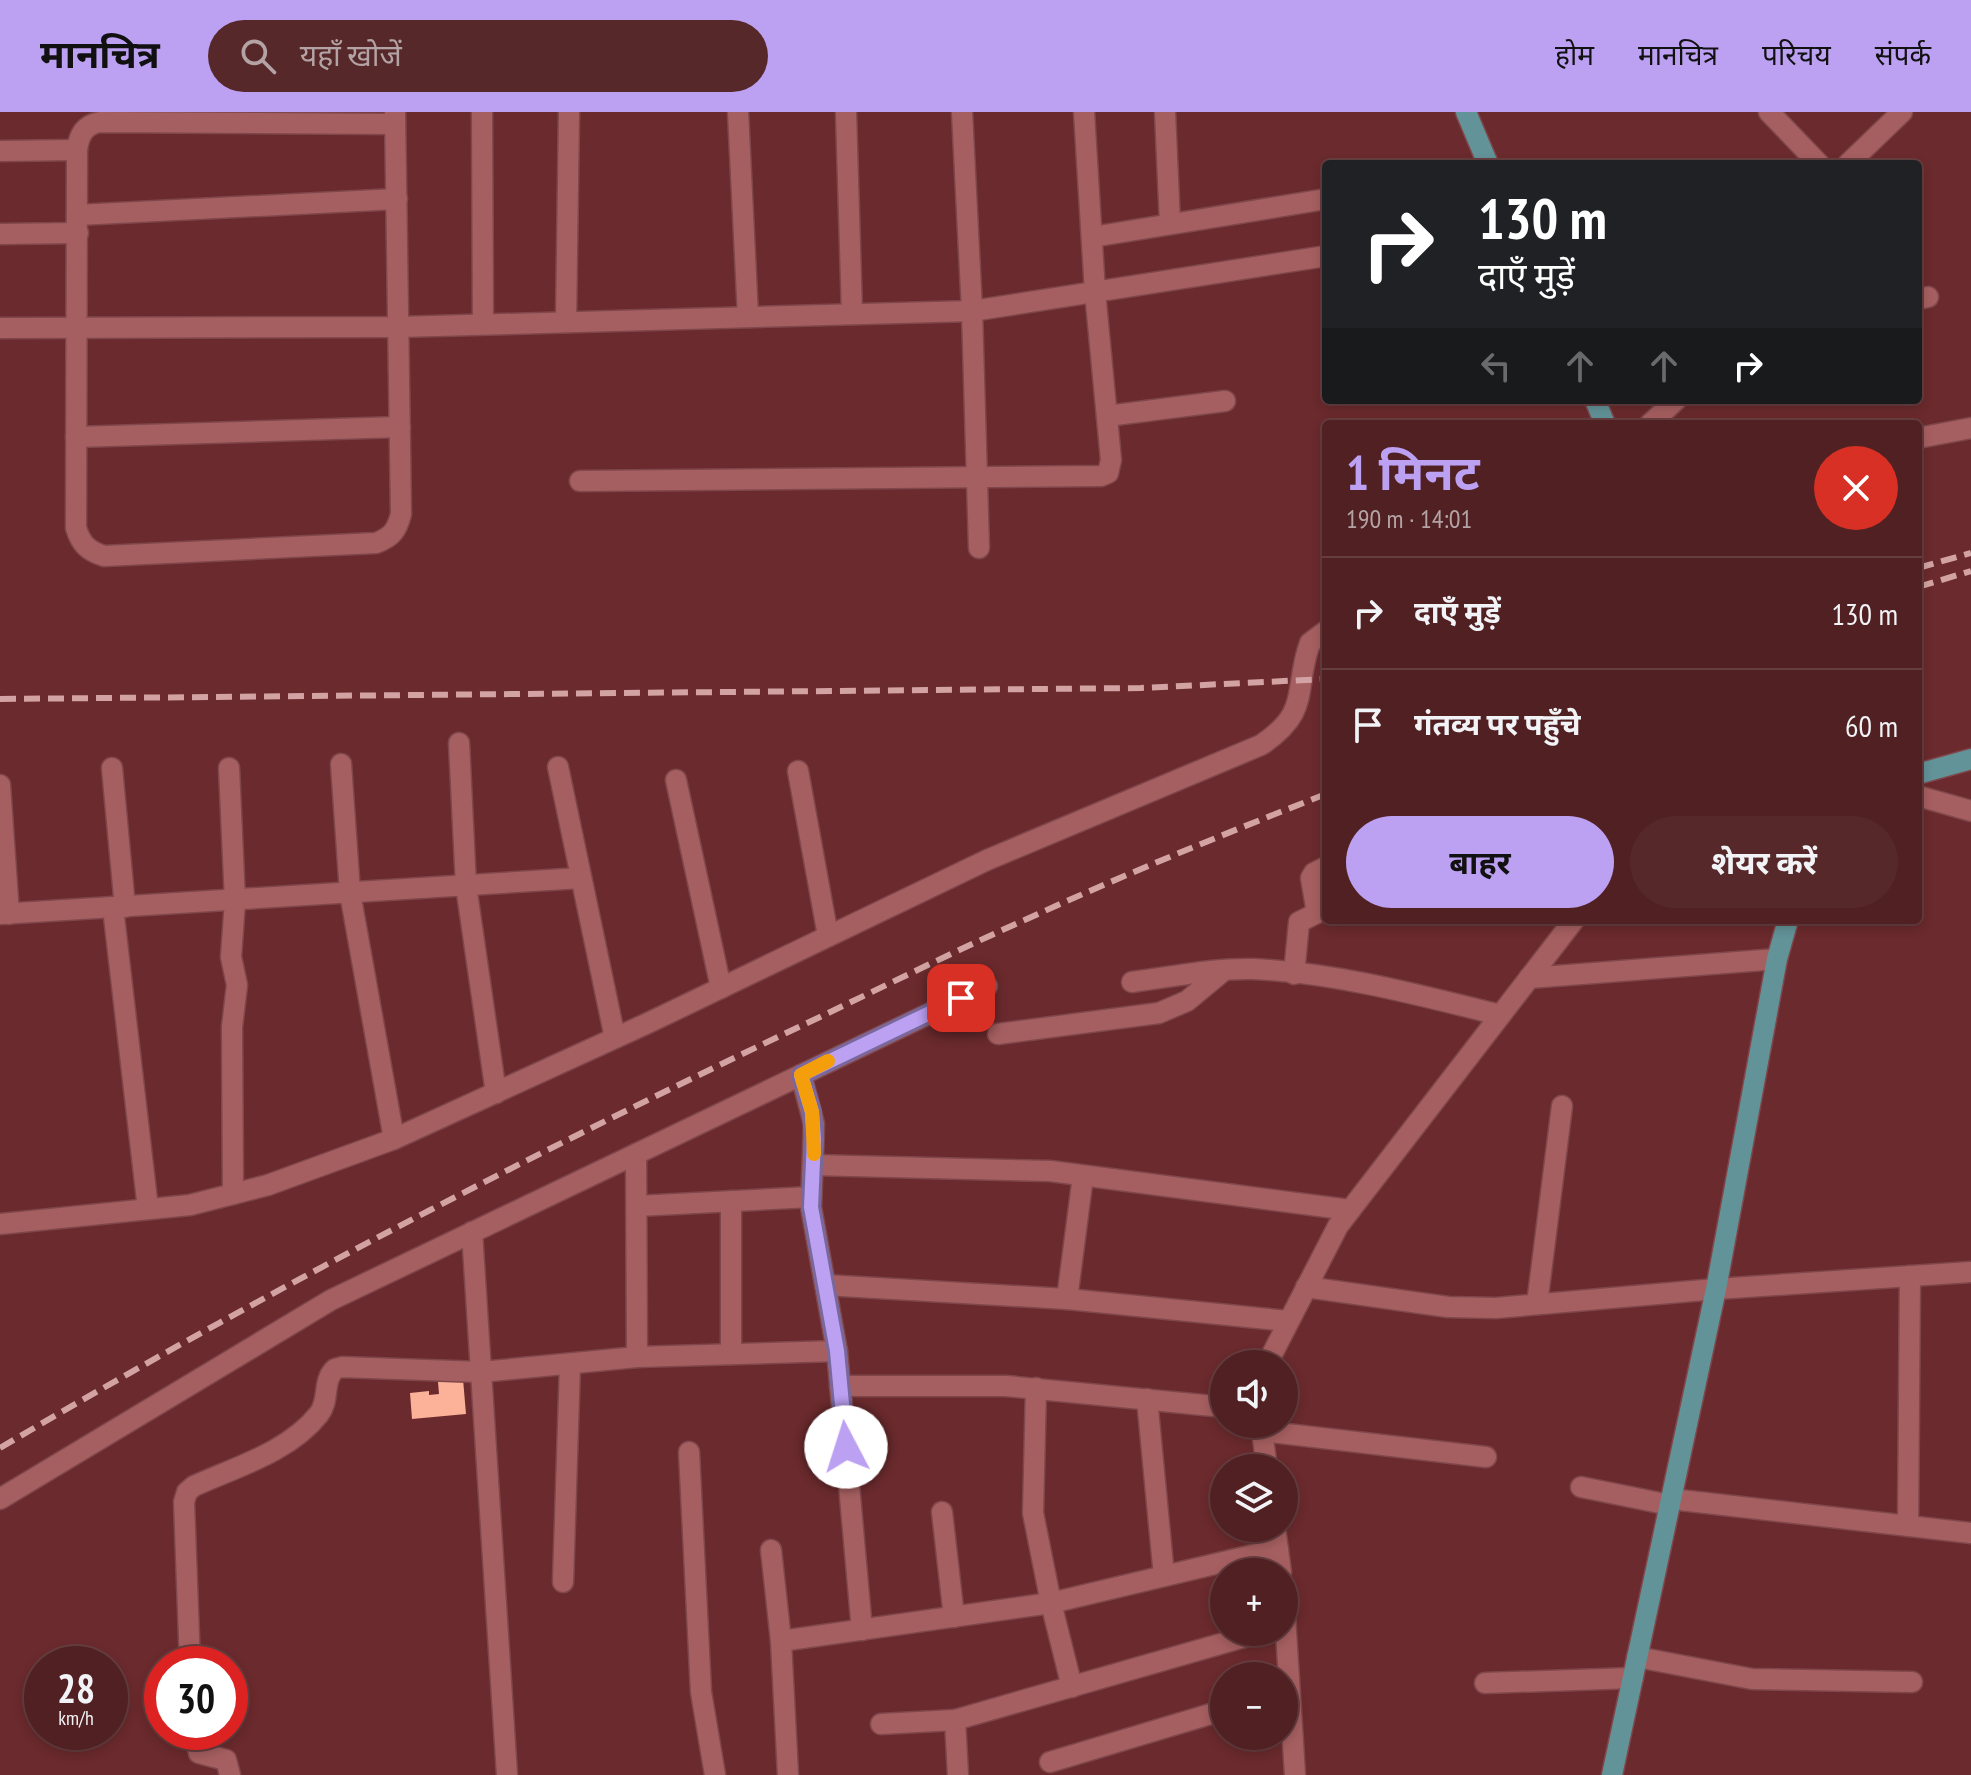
<!DOCTYPE html>
<html lang="hi">
<head>
<meta charset="utf-8">
<style>
  :root { --surface:#502022; --page:#56282a; --text:#f1f3f6; --muted:#b4a3a5; --line:#673e40; --accent:#bca0f2 }
  body { margin:0; font-family:"PT Sans Narrow","Noto Sans Devanagari",sans-serif; background:var(--page); color:var(--text); height:100vh; display:flex; flex-direction:column; font-size:30px; white-space:nowrap }
  * { box-sizing:border-box; margin:0 }
  p { font-size:26px; color:var(--muted) }
  .icon { flex:none; width:44px; height:44px; fill:none; stroke:currentColor; stroke-width:2; stroke-linecap:round; stroke-linejoin:round }
  .map { position:relative; flex:1; overflow:hidden }
  .sheet { position:absolute; left:1322px; top:308px; width:600px; height:504px; display:flex; flex-direction:column; background:var(--surface); border-radius:8px; box-shadow:0 4px 12px #0003,0 0 0 2px var(--line) }
  .sheet>* { flex:none }
  .guide { position:absolute; left:1322px; top:48px; width:600px; height:244px; border-radius:8px; box-shadow:0 4px 12px #0003,0 0 0 2px var(--line); background:#202124; color:#fff; overflow:hidden }
  .controls { position:absolute; left:1210px; top:1238px; display:grid; gap:16px }
  .controls a { display:grid; place-items:center; width:88px; height:88px; border-radius:50%; background:var(--surface); box-shadow:0 4px 12px #0003,0 0 0 2px var(--line); font-size:40px }
  .speed { position:absolute; left:24px; top:1534px; display:flex; gap:16px; font-size:40px; font-weight:700; text-align:center }
  .speed>* { display:grid; place-content:center; width:104px; height:104px; border-radius:50%; background:var(--surface); box-shadow:0 4px 12px #0003,0 0 0 2px var(--line); line-height:1 }
  .speed small { font-size:20px; font-weight:400 }
  .speed .limit { border:12px solid #d22; background:#fff; color:#111 }
  .pin { position:absolute; display:grid; place-items:center; width:68px; height:68px; color:#fff; margin:-34px; border-radius:16px; box-shadow:0 4px 12px #0006 }
  .me { position:absolute; width:88px; margin:-44px; rotate:355deg; stroke-linejoin:round; filter:drop-shadow(0 0 6px #0008) }
  .turn { display:flex; align-items:center; gap:28px; height:168px; padding:0 24px; font-size:36px }
  .turn .icon { width:104px; height:104px; stroke-width:2.5 }
  .turn b { display:block; font-size:56px; line-height:68px }
  .lanes { display:flex; align-items:center; height:76px; padding:0 24px; background:#0003; justify-content:center; gap:40px; direction:ltr }
  .lanes .off { opacity:.35 }
  .round { display:grid; place-items:center; flex:none; width:84px; height:84px; border-radius:42px; background:var(--page) }
  .headline { display:flex; align-items:center; justify-content:space-between; height:136px; padding:0 24px }
  h1 { font-size:48px; font-weight:700; line-height:60px; color:var(--accent) }
  .primary-button { display:flex; gap:16px; margin-top:auto; padding:16px 24px }
  .primary-button a { flex:1; height:92px; border-radius:48px; background:var(--accent); color:#111; font-size:32px; font-weight:700; line-height:92px; text-align:center }
  .primary-button a+a { background:var(--page); color:var(--text) }
  ul { padding:0; list-style:none }
  li { display:flex; align-items:center; gap:24px; height:112px; padding:0 24px; border-top:2px solid var(--line) }
  li div { flex:1 }
  li b { display:block; font-size:30px }
  li em { font-style:normal }
  header { display:flex; align-items:center; gap:48px; box-sizing:border-box; height:112px; padding:0 40px; background:var(--accent); color:#111 }
  header strong { font-size:38px }
  nav { display:flex; gap:44px; margin-inline-start:auto; font-size:28px }
  .search { width:560px; height:72px; background:var(--page); display:flex; align-items:center; gap:20px; box-sizing:border-box; padding:0 28px; border-radius:44px; color:var(--muted); font-size:30px }
  .map>svg:first-child { display:block }
</style>
</head>
<body>
<header>
<strong>मानचित्र</strong>
<div class="search"><svg class="icon" aria-label="search" viewBox="0 0 24 24"><circle cx="10" cy="10" r="6"/><path d="M15 15l6 6"/></svg>यहाँ खोजें</div>
<nav><a>होम</a><a>मानचित्र</a><a>परिचय</a><a>संपर्क</a></nav>
</header>
<div class="map">
<svg width="1971" height="1663" viewBox="0 0 1971 1663">
  <rect width="100%" height="100%" fill="#6b2a2d"/>
  <polygon fill="#fbb298" points="463,1267 466,1302 412,1307 410,1281 429,1279 429,1283 439,1282 438,1270"/>
  <g fill="none" stroke-linecap="round" stroke-linejoin="round">
    <defs>
      <g id="minor">
        <path d="M395,0L401,402C397,418 392,425 376,431L104,444C88,439 81,432 76,416L77,38C79,23 84,13 100,10L395,12"/>
        <polyline points="482,0 483,212"/>
        <polyline points="738,0 748,205"/>
        <polyline points="846,0 852,202"/>
        <polyline points="962,0 972,199 979,436"/>
        <polyline points="1165,0 1170,112"/>
        <polyline points="1769,0 1819,52"/>
        <polyline points="0,39 77,38"/>
        <polyline points="1848,52 1902,0"/>
        <polyline points="77,103 397,87"/>
        <polyline points="0,122 78,121"/>
        <polyline points="1092,125 1326,87"/>
        <polyline points="1918,187 1928,185"/>
        <polyline points="566,210 569,0"/>
        <polyline points="0,216 398,215 972,199 1326,144"/>
        <polyline points="1107,304 1225,289"/>
        <polyline points="1650,312 1676,288"/>
        <polyline points="76,325 400,315"/>
        <polyline points="1918,326 1971,316"/>
        <polyline points="580,369 1101,364 1108,361 1111,348 1095,180 1084,0"/>
        <polyline points="459,631 466,774 496,981"/>
        <polyline points="341,652 350,781 394,1027"/>
        <polyline points="558,655 615,926"/>
        <polyline points="112,656 125,795"/>
        <polyline points="229,656 235,789 231,845 237,873 232,915 233,1082"/>
        <polyline points="798,659 828,824"/>
        <polyline points="676,668 721,876"/>
        <polyline points="0,673 9,802"/>
        <polyline points="1918,684 1971,699"/>
        <polyline points="113,796 148,1097"/>
        <polyline points="0,802 581,766"/>
        <polyline points="1294,862 1299,810 1317,801 1311,766 1314,761 1326,755"/>
        <polyline points="1529,866 1777,847"/>
        <path d="M1132,870C1171,865 1214,856 1253,857C1337,861 1419,883 1500,903"/>
        <polyline points="998,922 1159,901 1187,889 1222,860"/>
        <polyline points="801,963 814,1012 811,1095 837,1239 862,1518"/>
        <polyline points="636,1042 637,1245"/>
        <polyline points="813,1053 1050,1059 1350,1098"/>
        <polyline points="731,1089 731,1242"/>
        <polyline points="637,1094 811,1085"/>
        <path d="M0,1112L190,1093L268,1073L394,1027L648,911L987,748L1261,633C1312,599 1293,578 1310,531L1326,519"/>
        <polyline points="472,1120 507,1663"/>
        <polyline points="825,1173 1067,1187 1288,1209"/>
        <polyline points="1306,1175 1448,1195 1496,1196 1716,1177 1971,1160"/>
        <polyline points="1067,1187 1083,1064"/>
        <polyline points="1537,1192 1562,994"/>
        <polyline points="1267,1252 1338,1114 1574,808"/>
        <polyline points="840,1274 1006,1274 1224,1295"/>
        <polyline points="1036,1276 1033,1401 1051,1491 1072,1575"/>
        <polyline points="1147,1287 1164,1464"/>
        <polyline points="1261,1312 1267,1356"/>
        <polyline points="1261,1319 1486,1345"/>
        <polyline points="689,1340 701,1580 715,1663"/>
        <polyline points="1581,1375 1670,1393"/>
        <polyline points="0,1387 331,1188 987,874"/>
        <polyline points="1671,1387 1971,1421"/>
        <polyline points="942,1400 954,1505"/>
        <polyline points="1908,1414 1910,1164"/>
        <polyline points="1275,1416 1281,1460"/>
        <polyline points="771,1438 781,1529 788,1663"/>
        <polyline points="563,1470 570,1252"/>
        <polyline points="1284,1488 1295,1663"/>
        <polyline points="781,1529 1051,1491 1278,1437"/>
        <polyline points="1637,1545 1752,1567 1912,1570"/>
        <path d="M190,1552L184,1390L187,1380L194,1374C236,1355 289,1340 319,1302C330,1288 322,1269 335,1257L342,1255L481,1260L637,1245L837,1239"/>
        <polyline points="1485,1571 1633,1566"/>
        <polyline points="955,1608 958,1663"/>
        <polyline points="881,1612 955,1608 1262,1520"/>
        <polyline points="194,1620 199,1641 226,1648 230,1663"/>
        <polyline points="1050,1650 1224,1598"/>
      </g>
      <g id="major">
        <polyline points="1466,0 1488,52"/>
        <polyline points="1595,288 1605,312"/>
        <polyline points="1918,662 1971,647"/>
        <polyline points="1612,1663 1716,1177 1777,847 1788,808"/>
      </g>
    </defs>
    <use href="#minor" stroke="#7f474b" stroke-width="23"/>
    <use href="#major" stroke="#7f474b" stroke-width="23"/>
    <use href="#minor" stroke="#a65f60" stroke-width="20"/>
    <use href="#major" stroke="#629398" stroke-width="20"/>
    <g stroke="#d2a3a2" stroke-width="6" stroke-dasharray="16 8" stroke-linecap="butt">
      <polyline points="1918,456 1971,441"/>
      <polyline points="1918,475 1971,459"/>
      <polyline points="0,587 1141,576 1326,567"/>
      <path d="M0,1336C254,1186 516,1050 782,923C867,883 952,840 1038,802C1133,759 1229,720 1326,682"/>
    </g>
  </g>
  <g fill="none" stroke-linecap="round" stroke-linejoin="round">
    <defs>
      <polyline id="route" points="846,1335 837,1239 811,1095 814,1027 812,1000 801,963 961,886"/>
    </defs>
    <use href="#route" stroke="#7a689d" stroke-width="20"/>
    <use href="#route" stroke="#bca0f2" stroke-width="14"/>
    <polyline stroke="#f59e0b" stroke-width="14" points="814,1042 812,1000 801,963 828,949"/>
  </g>
</svg>
<div class="controls">
<a><svg class="icon" aria-label="sound" viewBox="0 0 24 24"><path d="M4 9h4l5-4v14l-5-4H4zM17 9q2 3 0 6"/></svg></a>
<a><svg class="icon" aria-label="layers" viewBox="0 0 24 24"><path d="M12 4l9 5-9 5-9-5zM3 14l9 5 9-5"/></svg></a>
<a>+</a>
<a>−</a>
</div>
<div class="speed"><div>28<small>km/h</small></div><div class="limit">30</div></div>
<div class="pin" style="left:961px;top:886px;background:#d93025"><svg class="icon" aria-label="arrive" viewBox="0 0 24 24"><path d="M6 21V4h12l-3 4 3 4H6"/></svg></div>
<svg class="me" style="left:846px;top:1335px" viewBox="-20 -20 40 40"><circle r="19" fill="#fff"/><path d="M0-13L10 11 0 6-10 11z" fill="#bca0f2"/></svg>
<div class="guide">
<div class="turn"><svg class="icon" aria-label="right" viewBox="0 0 24 24"><path d="M7 20v-9h11M14 6l5 5-5 5"/></svg><div><b>130 m</b>दाएँ मुड़ें</div></div>
<div class="lanes"><svg class="icon off" aria-label="left" viewBox="0 0 24 24"><path d="M17 20v-9H6M10 6l-5 5 5 5"/></svg><svg class="icon off" aria-label="ahead" viewBox="0 0 24 24"><path d="M12 20V5M6 11l6-6 6 6"/></svg><svg class="icon off" aria-label="ahead" viewBox="0 0 24 24"><path d="M12 20V5M6 11l6-6 6 6"/></svg><svg class="icon" aria-label="right" viewBox="0 0 24 24"><path d="M7 20v-9h11M14 6l5 5-5 5"/></svg></div>
</div>
<section class="sheet">
<div class="headline"><div><h1>1 मिनट</h1><p>190 m · 14:01</p></div><a class="round" style="background:#d93025;color:#fff"><svg class="icon" aria-label="close" viewBox="0 0 24 24"><path d="M6 6l12 12M18 6L6 18"/></svg></a></div>
<ul>
<li><svg class="icon" aria-label="right" viewBox="0 0 24 24"><path d="M7 20v-9h11M14 6l5 5-5 5"/></svg><div><b>दाएँ मुड़ें</b></div><em>130 m</em></li>
<li><svg class="icon" aria-label="arrive" viewBox="0 0 24 24"><path d="M6 21V4h12l-3 4 3 4H6"/></svg><div><b>गंतव्य पर पहुँचे</b></div><em>60 m</em></li>
</ul>
<div class="primary-button"><a>बाहर</a><a>शेयर करें</a></div>
</section>
</div>
</body>
</html>
